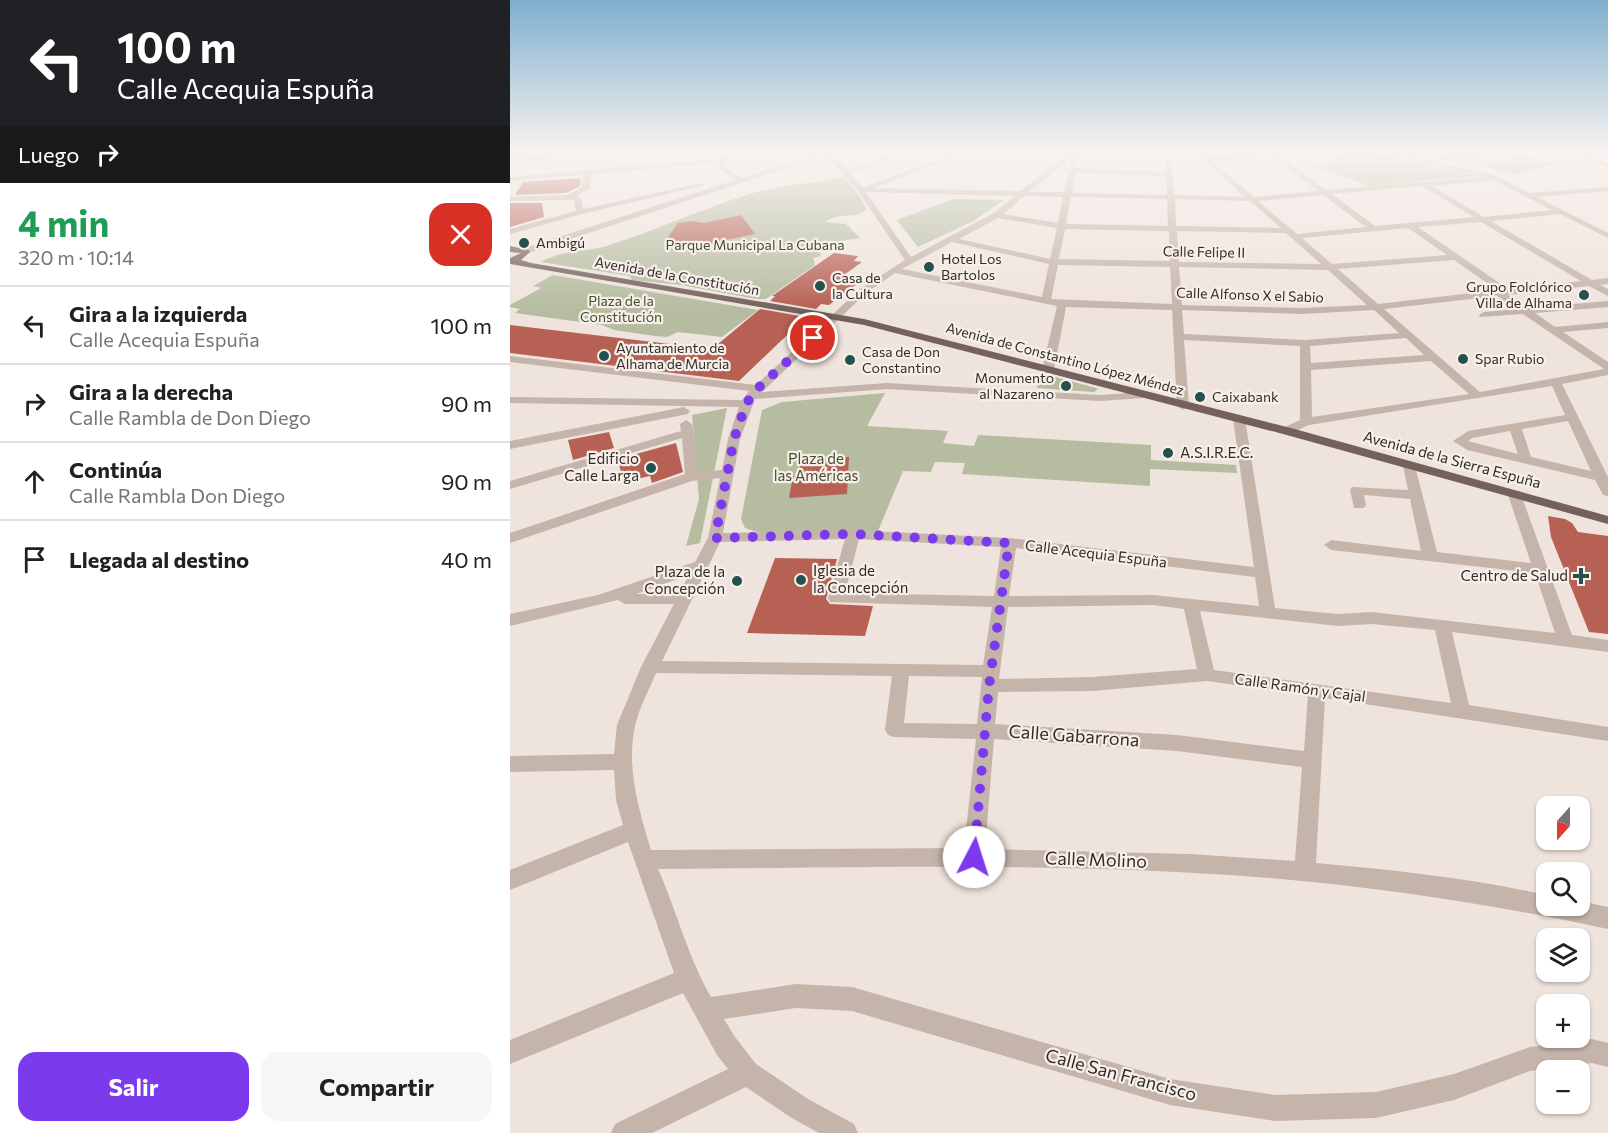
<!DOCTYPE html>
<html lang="es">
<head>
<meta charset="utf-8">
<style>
  :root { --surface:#fff; --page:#f6f6f6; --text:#202124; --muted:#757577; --line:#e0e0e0; --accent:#7c3aed }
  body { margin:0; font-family:Commissioner,sans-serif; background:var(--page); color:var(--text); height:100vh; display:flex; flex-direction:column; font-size:22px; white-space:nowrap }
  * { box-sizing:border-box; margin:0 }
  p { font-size:20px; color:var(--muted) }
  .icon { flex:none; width:33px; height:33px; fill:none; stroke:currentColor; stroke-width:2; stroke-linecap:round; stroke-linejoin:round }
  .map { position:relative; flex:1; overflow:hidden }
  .drawer { display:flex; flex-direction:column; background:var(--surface); width:510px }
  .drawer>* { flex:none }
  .guide { background:#202124; color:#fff; overflow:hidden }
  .needle { width:39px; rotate:201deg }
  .buttons { position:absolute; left:1026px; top:796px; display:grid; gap:12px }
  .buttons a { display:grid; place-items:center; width:54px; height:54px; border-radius:12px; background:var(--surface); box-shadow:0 2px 4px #0004; font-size:30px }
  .pin { position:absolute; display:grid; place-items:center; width:51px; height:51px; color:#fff; margin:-26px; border:3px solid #fff; border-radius:50%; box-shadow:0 2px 6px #0007 }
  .me { position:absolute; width:66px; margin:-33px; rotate:5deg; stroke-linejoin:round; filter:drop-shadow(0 0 4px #0008) }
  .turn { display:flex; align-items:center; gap:21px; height:126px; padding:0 18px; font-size:27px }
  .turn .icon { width:78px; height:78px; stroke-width:2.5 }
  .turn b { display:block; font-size:42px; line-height:51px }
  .then { display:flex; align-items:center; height:57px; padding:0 18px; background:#0003; gap:12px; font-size:22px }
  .round { display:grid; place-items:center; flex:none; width:63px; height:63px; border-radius:18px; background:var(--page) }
  .summary { display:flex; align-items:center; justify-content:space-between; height:102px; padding:0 18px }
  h1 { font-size:36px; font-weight:700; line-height:45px; color:#1e9e55 }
  .cta { display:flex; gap:12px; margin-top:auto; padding:12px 18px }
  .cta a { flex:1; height:69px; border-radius:18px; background:var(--accent); color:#fff; font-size:24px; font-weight:700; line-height:69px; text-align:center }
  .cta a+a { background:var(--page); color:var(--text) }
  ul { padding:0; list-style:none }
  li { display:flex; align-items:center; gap:18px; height:78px; padding:0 18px; border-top:2px solid var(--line) }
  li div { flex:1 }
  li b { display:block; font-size:22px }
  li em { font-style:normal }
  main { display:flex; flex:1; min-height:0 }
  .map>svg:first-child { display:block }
</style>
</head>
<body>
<main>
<section class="drawer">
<div class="guide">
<div class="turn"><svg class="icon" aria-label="left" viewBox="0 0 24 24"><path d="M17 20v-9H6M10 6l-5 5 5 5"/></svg><div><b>100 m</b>Calle Acequia Espuña</div></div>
<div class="then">Luego<svg class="icon" aria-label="right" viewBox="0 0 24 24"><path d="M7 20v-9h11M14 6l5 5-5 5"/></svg></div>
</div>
<div class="summary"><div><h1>4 min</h1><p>320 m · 10:14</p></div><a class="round" style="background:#d93025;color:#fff"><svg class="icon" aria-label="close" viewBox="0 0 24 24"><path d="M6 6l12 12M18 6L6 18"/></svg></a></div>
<ul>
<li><svg class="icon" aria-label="left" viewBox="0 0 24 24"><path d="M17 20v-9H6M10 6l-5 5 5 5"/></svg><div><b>Gira a la izquierda</b><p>Calle Acequia Espuña</p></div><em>100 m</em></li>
<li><svg class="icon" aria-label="right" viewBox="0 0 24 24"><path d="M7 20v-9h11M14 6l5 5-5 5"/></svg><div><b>Gira a la derecha</b><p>Calle Rambla de Don Diego</p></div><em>90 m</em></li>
<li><svg class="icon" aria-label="ahead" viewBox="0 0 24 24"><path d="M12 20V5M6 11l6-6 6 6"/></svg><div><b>Continúa</b><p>Calle Rambla Don Diego</p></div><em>90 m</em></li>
<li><svg class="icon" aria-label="arrive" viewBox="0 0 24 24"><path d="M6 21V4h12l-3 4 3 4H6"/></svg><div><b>Llegada al destino</b></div><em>40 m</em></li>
</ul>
<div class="cta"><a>Salir</a><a>Compartir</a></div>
</section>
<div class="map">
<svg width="1098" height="1133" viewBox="0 0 1098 1133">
  <rect width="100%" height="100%" fill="#efe4dd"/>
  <g fill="#b5bc9f">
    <polygon points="839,152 864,152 964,176 860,186 805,167"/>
    <polygon points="941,152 983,152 987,153 953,165 924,158"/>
    <polygon points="1013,155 1046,164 1004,175 971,165"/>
    <path d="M334,177C341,186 355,200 356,210C343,220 330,211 315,222L336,224L350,238L307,245L311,256L303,258L305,265L256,299H247L171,285L122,280L120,276L31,262C49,251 72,252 93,247C143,232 190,209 240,194C272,184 302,184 334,177Z"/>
    <polygon points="443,199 494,200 465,220 408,247 387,220"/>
    <polygon points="43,275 248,310 212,337 168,332 157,337 145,336 104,330 92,325 5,313 10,309 0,307 0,305 31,288 23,286"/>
    <polygon points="530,373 586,388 588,389 584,392 527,388"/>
    <polygon points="375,393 357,426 438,431 433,443 464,446 468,435 641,445 641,460 726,465 727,473 640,469 640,486 452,474 455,463 425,462 421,472 393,471 368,531 247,532 235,528 231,519 252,410 272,402"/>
    <polygon points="217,408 190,543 176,546 189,499 182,415"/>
  </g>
  <g fill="#b66154">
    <polygon points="71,178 70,186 56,193 5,195 13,182"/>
    <polygon points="0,203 32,203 34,217 0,227"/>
    <polygon points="231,215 245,234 171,249 158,237 168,223 181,221 194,223"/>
    <polygon points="324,253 348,256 344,261 352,262 331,277 352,280 319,305 311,304 306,309 260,301 265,296 262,296"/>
    <polygon points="250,309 296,317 229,381 0,353 0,325 202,349"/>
    <polygon points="99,432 104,448 63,460 58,440"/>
    <polygon points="166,443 173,472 142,483 140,476 113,482 108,459"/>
    <polygon points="339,457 337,494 279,498 283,476 289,475 291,460"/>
    <polygon points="1038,516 1055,519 1062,523 1068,532 1098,536 1098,634 1079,632 1041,537"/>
    <polygon points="265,558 327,559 316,599 320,604 363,606 355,636 237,633"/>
  </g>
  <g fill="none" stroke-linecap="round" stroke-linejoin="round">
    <g fill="#c5b4aa" fill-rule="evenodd">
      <polygon points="79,152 105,152 27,160 0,159 0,155 27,156"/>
      <path d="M219,152H226L214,164V167L232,178L312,152H321L337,170L389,152H398L340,174L353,188L446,152H455L364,188L510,191L561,152H569L566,168L656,172L655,152H661L664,195L735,197L685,152H692L698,157L777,152L770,156L816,190L971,177L873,152H884L987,176L1019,193L1098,187V191L1027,197L1098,233V238L1050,214L981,221L1082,280L1098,278V284L1090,285L1098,289V296L1079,286L998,295L1017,308L1098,301V307L1025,313L1045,327L1098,322V328L1053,332L1098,362V375L1052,384L1098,477V496L1093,495L1085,480L957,450L943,441L958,431L1055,415L1042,386L799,425L777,435L771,431L773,428L790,420V346L674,340L679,406L673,410L667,406L662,310L556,307L544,370L538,373L532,370L547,306L385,273L356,293L252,392L377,383L590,395L634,392L640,395L634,398L590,401L377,389L245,399L230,439L213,533L343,530L499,538L744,567L723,419L729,415L735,419L765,608L828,614L862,612L1045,633L1025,573L821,550L814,545L821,540L911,551L900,499L854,495L856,505L854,508H844L840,490L842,487L898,490L893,466L899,462L905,466L927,552L1021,563L998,495L1005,491L1010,492L1062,635L1098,640V652L942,632L959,705L1098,727V741L815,698L806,863C883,870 961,878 1036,895V906H1070V901L1098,907V929C990,906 882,889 771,879C564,861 355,868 148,869C167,912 178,957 201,997L286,984L342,987L660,1079L765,1095L866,1092L944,1074L1020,1047L1082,1039L1098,1043V1067L1082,1063L1020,1071L944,1100L866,1118L765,1121L660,1105L342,1011L286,1008L214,1019L225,1037L246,1064L298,1099L344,1124L348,1133H309L280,1117L236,1087L142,1133H101L105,1124L218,1069L207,1055L173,993L0,1064V1040L164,973L118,842L0,890V870L113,825L106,800L104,770L0,772V756L104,754L107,725L131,667L164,604H115L108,600L0,626V614L88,595L185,562L198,538L210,478L182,481L0,543V533L175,474L172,438L0,489V481L171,431L170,424L176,420L182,424L189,472L212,470L218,439L229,407L0,403V397L232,400L239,391L0,362V356L246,385L350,289L395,260L348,191L316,155L15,254L12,253V249L225,180L209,169L208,163L81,174L80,188L66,196L71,198L73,209L191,183L195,185L72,214L0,234V229L66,211L64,200L0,201V197L57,195L72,187L74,175L0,181V177L212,158ZM764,157L808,191L744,197L702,161ZM561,158L559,168L551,170L558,172L554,192H519ZM565,173L656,176L657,195L562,193ZM983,180L1042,210L974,217L921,186ZM912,186L964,217L865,226L822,194ZM356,192L505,196L484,213L401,257ZM813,195L856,227L787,234L748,201ZM514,196L553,197L548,223L493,214ZM561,197L657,199L658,226L556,224ZM665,199L740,201L771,228L666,226ZM488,218L547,228L540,259L449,239ZM971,222L1071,281L998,289L908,227ZM898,228L937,255L822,264L792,238ZM555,229L659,231L660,261L549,259ZM667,231L776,233L811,264L669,262ZM442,242L539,264L532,297L392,269ZM944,260L987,290L868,304L828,269ZM548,265L660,267L662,304L541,299ZM669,267L818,270L857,305L793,308L672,305ZM987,296L1006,309L974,312L969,315L970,317L1013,314L1094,369L970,392L874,309ZM672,310L793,314L864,310L889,333L795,340L674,334ZM896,338L914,355L801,363L800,346ZM921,361L959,394L802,417L801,370ZM1058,421L1081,471L1021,457L1012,429ZM1000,431L1008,454L958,441L962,438ZM335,539L318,598L320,602L482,607L473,665L152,661L210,542ZM349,539L491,547L484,596L335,593ZM506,548L745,577L749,606L643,595L499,596ZM179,575L169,594H126ZM643,605L674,609L687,669L582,677L489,679L498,607ZM690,611L828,626L862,624L925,630L941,703L704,670ZM146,673L382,676L375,730L378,735L384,737L466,739L454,848L141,850C129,810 116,768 125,726C129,708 139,690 146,673ZM399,676L472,677L467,724L394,723ZM697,681L798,695L794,751L667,735L485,724L488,692L582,691ZM484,739L667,751L792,767L785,861L679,854L475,849Z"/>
      <polygon points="1054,152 1089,152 1080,155 1098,163 1098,168 1070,155"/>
      <polygon points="174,407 180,411 178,414 0,449 0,441"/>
    </g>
    <polygon fill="#74615c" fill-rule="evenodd" points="0,246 19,250 20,252 11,260 21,263 354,319 781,428 1098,516 1098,524 773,434 354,325 0,264 0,258 11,253 0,252"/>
  </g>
  <linearGradient id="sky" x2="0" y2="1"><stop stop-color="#7eafcd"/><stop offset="0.49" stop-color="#f8f3f0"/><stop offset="1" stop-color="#f8f3f0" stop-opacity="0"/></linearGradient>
  <rect width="1098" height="310" fill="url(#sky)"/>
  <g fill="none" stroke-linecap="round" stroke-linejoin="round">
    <polyline stroke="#7c3aed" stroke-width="10" stroke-dasharray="0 18" points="303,338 247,389 236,404 224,439 205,538 343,534 499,543 479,686 464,857"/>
  </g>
  <g fill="#24504e" stroke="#f7efe9" stroke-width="2">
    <circle cx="14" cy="243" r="6"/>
    <circle cx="419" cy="267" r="6"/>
    <circle cx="310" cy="286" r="6"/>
    <circle cx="1074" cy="295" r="6"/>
    <circle cx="94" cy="356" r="6"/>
    <circle cx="953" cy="359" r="6"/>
    <circle cx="340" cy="360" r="6"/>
    <circle cx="556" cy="386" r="6"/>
    <circle cx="690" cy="397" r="6"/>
    <circle cx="658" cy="453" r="6"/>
    <circle cx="141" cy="468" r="6"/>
    <path d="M1068 567h6v6h6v6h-6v6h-6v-6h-6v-6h6z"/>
    <circle cx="291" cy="580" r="6"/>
    <circle cx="227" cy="581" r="6"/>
  </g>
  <g text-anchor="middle" stroke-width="4.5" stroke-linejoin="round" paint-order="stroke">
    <g font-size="14" fill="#342b29" stroke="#f7efe9" text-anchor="start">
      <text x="26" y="248">Ambigú</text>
      <text x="431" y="264">Hotel Los<tspan x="431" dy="16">Bartolos</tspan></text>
      <text x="322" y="283">Casa de<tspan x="322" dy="16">la Cultura</tspan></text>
      <text x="1062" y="292" text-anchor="end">Grupo Folclórico<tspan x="1062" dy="16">Villa de Alhama</tspan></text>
      <text x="106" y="353">Ayuntamiento de<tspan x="106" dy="16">Alhama de Murcia</tspan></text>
      <text x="352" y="357">Casa de Don<tspan x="352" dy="16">Constantino</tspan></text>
      <text x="965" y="364">Spar Rubio</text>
      <text x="544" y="383" text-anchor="end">Monumento<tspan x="544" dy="16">al Nazareno</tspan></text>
      <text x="702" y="402">Caixabank</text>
    </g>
    <g font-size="14" fill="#474f30" stroke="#f7efe9">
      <text x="245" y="250">Parque Municipal La Cubana</text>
      <text x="111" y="306">Plaza de la<tspan x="111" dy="16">Constitución</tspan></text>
    </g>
    <g font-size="14" fill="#342b29" stroke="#f7efe9">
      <text transform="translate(694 252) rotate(1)" y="5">Calle Felipe II</text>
      <text transform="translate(167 276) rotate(10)" y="5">Avenida de la Constitución</text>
      <text transform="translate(740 295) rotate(2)" y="5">Calle Alfonso X el Sabio</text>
      <text transform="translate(555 359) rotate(15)" y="5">Avenida de Constantino López Méndez</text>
    </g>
    <g font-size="15" fill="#342b29" stroke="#f7efe9" text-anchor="end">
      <text x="670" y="458" text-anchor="start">A.S.I.R.E.C.</text>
      <text x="129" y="464">Edificio<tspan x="129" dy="17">Calle Larga</tspan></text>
      <text x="303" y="576" text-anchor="start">Iglesia de<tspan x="303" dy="17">la Concepción</tspan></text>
      <text x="215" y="577">Plaza de la<tspan x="215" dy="17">Concepción</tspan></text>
      <text x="1058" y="581">Centro de Salud</text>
    </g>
    <g font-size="15" fill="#474f30" stroke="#f7efe9">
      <text x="306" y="464">Plaza de<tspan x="306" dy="17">las Américas</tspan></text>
    </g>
    <g font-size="15" fill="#342b29" stroke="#f7efe9">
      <text transform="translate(942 460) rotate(15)" y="5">Avenida de la Sierra Espuña</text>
      <text transform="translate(586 554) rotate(7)" y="5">Calle Acequia Espuña</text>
      <text transform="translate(790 688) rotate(8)" y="5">Calle Ramón y Cajal</text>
    </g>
    <g font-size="18" fill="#342b29" stroke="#f7efe9">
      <text transform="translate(564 736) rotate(4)" y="6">Calle Gabarrona</text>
      <text transform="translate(586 860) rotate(2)" y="6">Calle Molino</text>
      <text transform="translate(611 1075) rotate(15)" y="6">Calle San Francisco</text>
    </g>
  </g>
</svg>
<div class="buttons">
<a><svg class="needle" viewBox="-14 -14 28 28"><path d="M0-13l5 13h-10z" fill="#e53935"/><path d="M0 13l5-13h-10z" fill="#757577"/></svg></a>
<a><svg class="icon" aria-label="search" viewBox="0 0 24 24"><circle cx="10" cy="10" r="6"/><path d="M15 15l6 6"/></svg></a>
<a><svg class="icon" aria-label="layers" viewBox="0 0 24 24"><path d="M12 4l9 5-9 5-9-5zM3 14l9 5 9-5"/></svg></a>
<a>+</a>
<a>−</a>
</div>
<div class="pin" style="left:303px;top:338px;background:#d93025"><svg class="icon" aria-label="arrive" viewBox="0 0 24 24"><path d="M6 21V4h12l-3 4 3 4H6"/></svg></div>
<svg class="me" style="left:464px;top:857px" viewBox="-20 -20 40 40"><circle r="19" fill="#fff"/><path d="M0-13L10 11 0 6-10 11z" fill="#7c3aed"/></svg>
</div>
</main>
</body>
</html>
